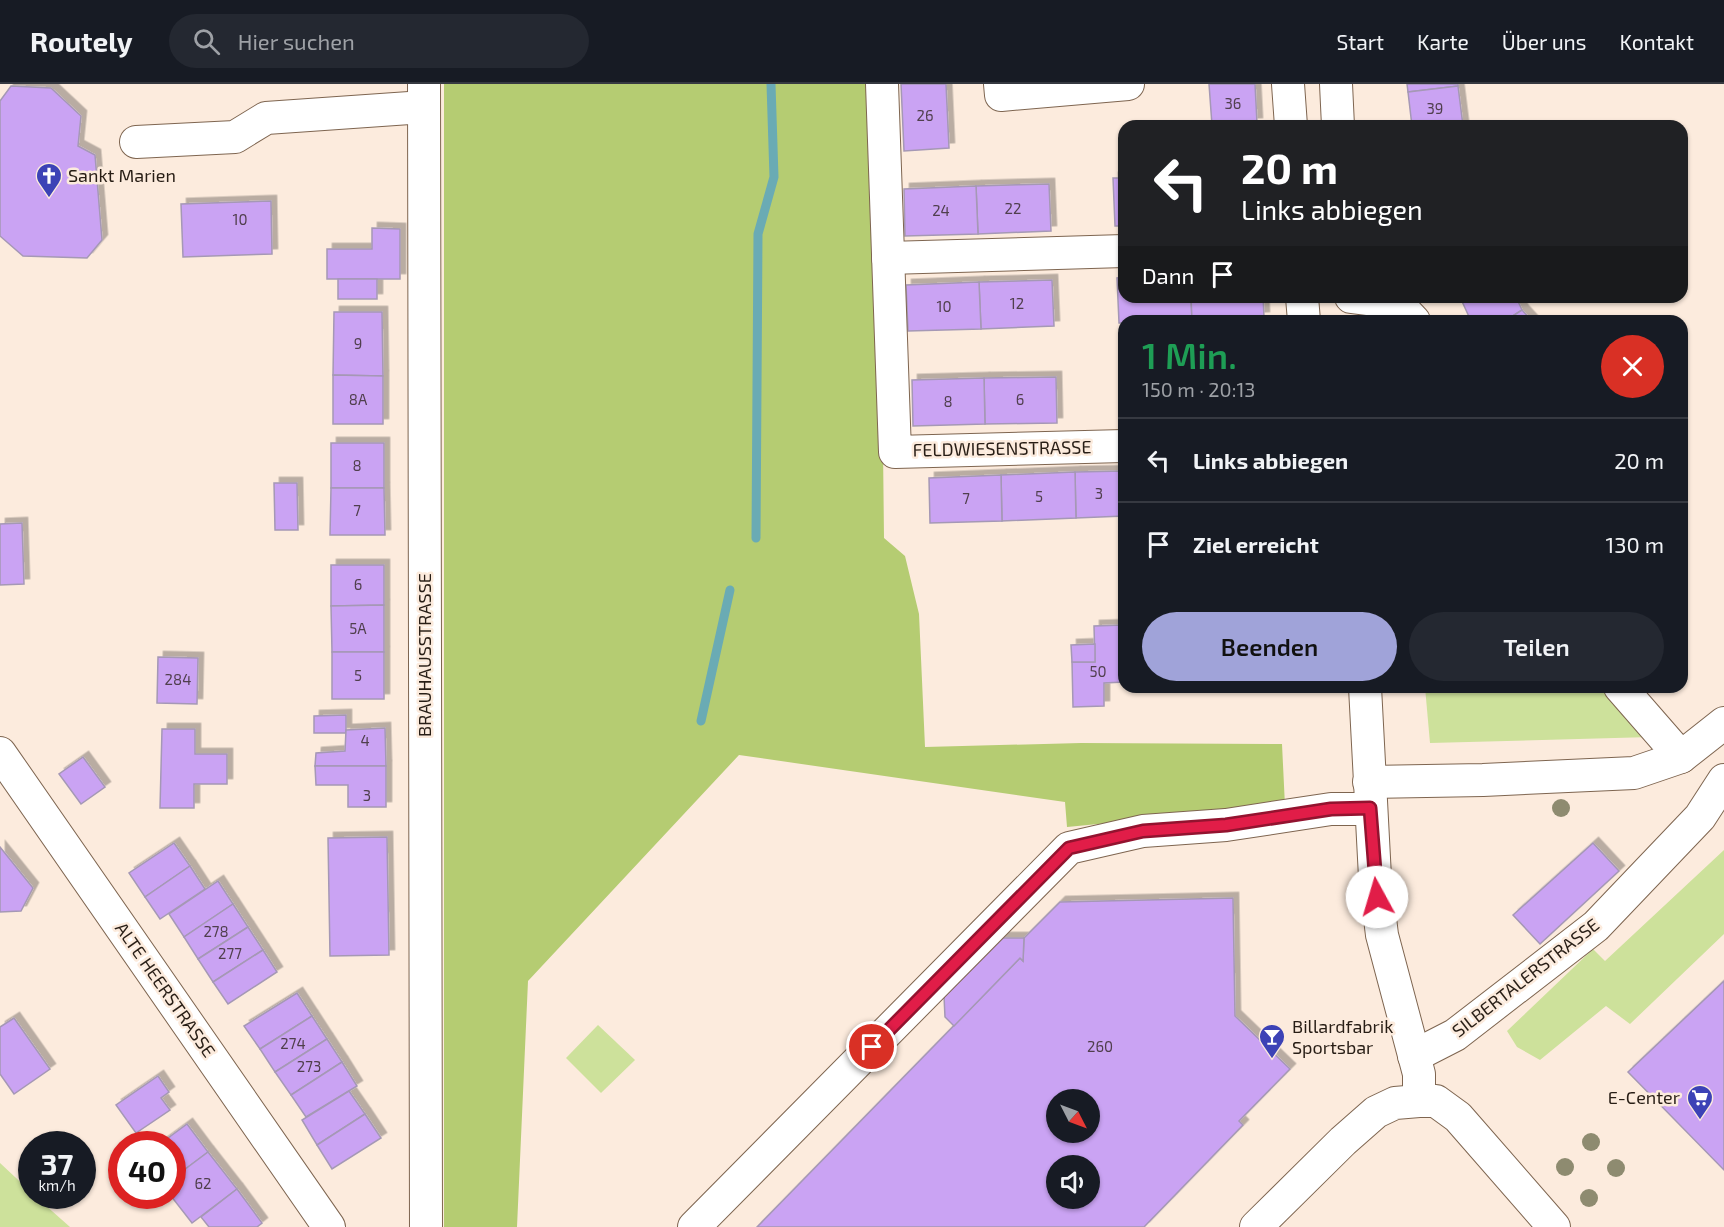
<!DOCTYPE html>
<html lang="de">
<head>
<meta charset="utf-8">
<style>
  :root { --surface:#171b24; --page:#242831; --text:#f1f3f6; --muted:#9ea1a6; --line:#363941; --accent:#a0a3d9 }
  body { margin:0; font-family:"Exo 2",sans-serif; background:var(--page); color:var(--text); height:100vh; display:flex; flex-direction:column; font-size:22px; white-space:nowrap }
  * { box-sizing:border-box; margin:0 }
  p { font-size:20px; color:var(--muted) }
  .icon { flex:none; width:33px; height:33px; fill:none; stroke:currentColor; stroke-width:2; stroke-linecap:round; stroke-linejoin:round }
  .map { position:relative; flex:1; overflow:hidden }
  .sheet { position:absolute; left:1118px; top:231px; width:570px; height:378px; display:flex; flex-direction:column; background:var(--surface); border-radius:18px; box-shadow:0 2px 4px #0004 }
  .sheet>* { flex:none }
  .guide { position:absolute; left:1118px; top:36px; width:570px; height:183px; border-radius:18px; box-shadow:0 2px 4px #0004; background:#202124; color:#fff; overflow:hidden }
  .needle { width:39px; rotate:132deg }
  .tools { position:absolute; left:1046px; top:1005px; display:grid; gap:12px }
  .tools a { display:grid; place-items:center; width:54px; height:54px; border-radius:50%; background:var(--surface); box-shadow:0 2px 4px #0004; font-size:30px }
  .speed { position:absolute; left:18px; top:1047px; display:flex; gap:12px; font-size:30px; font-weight:700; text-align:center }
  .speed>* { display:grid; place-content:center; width:78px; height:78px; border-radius:50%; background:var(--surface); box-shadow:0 2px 4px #0004; line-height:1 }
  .speed small { font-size:15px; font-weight:400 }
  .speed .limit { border:9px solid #d22; background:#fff; color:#111 }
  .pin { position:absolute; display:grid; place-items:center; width:51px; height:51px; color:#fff; margin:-26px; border:3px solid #fff; border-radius:50%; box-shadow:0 2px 6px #0007 }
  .me { position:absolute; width:66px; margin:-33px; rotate:354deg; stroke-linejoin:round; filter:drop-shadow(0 0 4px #0008) }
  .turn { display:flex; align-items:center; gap:21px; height:126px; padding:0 24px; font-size:27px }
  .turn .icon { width:78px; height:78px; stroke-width:2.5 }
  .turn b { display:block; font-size:42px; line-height:51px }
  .then { display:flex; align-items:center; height:57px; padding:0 24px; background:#0003; gap:12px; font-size:22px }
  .round { display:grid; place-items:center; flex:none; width:63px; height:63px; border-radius:32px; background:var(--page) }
  .headline { display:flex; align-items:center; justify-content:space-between; height:102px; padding:0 24px }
  h1 { font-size:36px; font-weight:600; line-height:45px; color:#1e9e55 }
  .button { display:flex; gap:12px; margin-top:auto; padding:12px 24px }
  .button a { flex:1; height:69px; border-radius:36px; background:var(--accent); color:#111; font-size:24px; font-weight:600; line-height:69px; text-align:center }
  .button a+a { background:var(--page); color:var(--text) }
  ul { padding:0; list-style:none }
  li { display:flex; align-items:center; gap:18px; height:84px; padding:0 24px; border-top:2px solid var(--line) }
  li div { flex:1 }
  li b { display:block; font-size:22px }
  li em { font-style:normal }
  header { display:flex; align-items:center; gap:36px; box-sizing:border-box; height:84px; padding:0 30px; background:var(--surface); border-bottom:2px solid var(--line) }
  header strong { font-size:28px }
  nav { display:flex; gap:33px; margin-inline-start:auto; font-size:21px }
  .search { width:420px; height:54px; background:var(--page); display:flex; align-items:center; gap:15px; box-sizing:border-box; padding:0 21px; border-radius:33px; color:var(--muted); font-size:22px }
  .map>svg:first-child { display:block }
</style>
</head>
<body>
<header>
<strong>Routely</strong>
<div class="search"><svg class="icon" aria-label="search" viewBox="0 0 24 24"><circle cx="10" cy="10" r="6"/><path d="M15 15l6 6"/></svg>Hier suchen</div>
<nav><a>Start</a><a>Karte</a><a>Über uns</a><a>Kontakt</a></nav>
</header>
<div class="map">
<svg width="1724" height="1143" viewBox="0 0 1724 1143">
  <defs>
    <filter id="shadow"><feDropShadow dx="5.5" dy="-5.5" stdDeviation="0" flood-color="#0004"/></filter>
  </defs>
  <rect width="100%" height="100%" fill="#fcebdd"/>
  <g fill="#cde19b">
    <polygon points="1425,603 1601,603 1651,653 1430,659"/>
    <polygon points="1724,766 1724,850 1630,940 1606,922 1540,976 1517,963 1507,947 1593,865 1605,877"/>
    <polygon points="598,941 635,976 601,1009 566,974"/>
    <polygon points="0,1079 31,1108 32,1112 35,1112 70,1143 0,1143"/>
  </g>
  <polygon fill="#b5cc72" points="444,0 879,0 884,454 905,472 919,530 925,663 1081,659 1282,660 1285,722 1067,743 1065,718 739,671 528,897 517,1143 444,1143"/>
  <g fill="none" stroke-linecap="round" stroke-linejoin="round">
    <g stroke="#6aabb4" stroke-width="9">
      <polyline points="756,454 758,150 774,93 771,0"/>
      <polyline points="701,637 730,506"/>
    </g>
  </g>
  <g fill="#caa3f3" stroke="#a598b5" stroke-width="1.5" fill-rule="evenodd" filter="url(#shadow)">
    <polygon points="901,0 946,0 949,64 904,67"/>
    <polygon points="1209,0 1255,0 1257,39 1212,41"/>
    <polygon points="1407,0 1458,0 1458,2 1408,8"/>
    <polygon points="11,2 51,4 81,32 78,62 95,71 102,156 87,174 23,172 0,152 0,17"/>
    <polygon points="1458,2 1463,42 1412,42 1408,8"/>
    <polygon points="1113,94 1124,94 1124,142 1115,142"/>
    <polygon points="1049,100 1051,147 978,150 976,102"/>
    <polygon points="976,102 978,150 905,152 904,105"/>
    <polygon points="271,117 272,170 183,173 181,120"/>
    <polygon points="372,144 400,145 400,195 327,195 327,165 372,165"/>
    <polygon points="1124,193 1124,213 1191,213 1192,236 1124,237 1124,239 1119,239 1117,194"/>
    <rect x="338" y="195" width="39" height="20"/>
    <polygon points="1052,196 1054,242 981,245 979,198"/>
    <polygon points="979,198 981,245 908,247 906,201"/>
    <polygon points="1191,213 1263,213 1264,233 1192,236"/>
    <polygon points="1460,213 1516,213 1522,226 1505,237 1471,237"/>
    <polygon points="1522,226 1532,237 1505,237"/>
    <polygon points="334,228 382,228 383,292 333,291"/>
    <polygon points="1122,290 1124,290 1123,336"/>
    <polygon points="333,291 383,292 383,340 333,340"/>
    <polygon points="1056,293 1057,339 985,340 984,294"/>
    <polygon points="984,294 985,340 913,342 912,296"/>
    <rect x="331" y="359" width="53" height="45"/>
    <polygon points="1124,387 1124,432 1076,434 1075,388"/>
    <polygon points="1075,388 1076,434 1002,437 1001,391"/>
    <polygon points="1001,391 1002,437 930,439 929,394"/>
    <polygon points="274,399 297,399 298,446 275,446"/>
    <polygon points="331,404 384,404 385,451 330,451"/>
    <polygon points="22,439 24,500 0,501 0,440"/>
    <polygon points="331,481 384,481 384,521 331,522"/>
    <polygon points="384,521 384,568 332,568 331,522"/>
    <polygon points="1124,541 1124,598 1104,599 1104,622 1073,623 1072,578 1095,578 1094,542"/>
    <polygon points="1095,560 1095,578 1072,578 1071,561"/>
    <rect x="332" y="568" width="52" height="47"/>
    <polygon points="158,573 198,574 197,620 157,619"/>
    <polygon points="346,631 346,649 314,649 314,632"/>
    <polygon points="385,644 386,682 315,682 316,669 345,667 346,646"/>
    <polygon points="162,645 195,645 195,670 227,670 227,700 194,700 194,724 160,724"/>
    <polygon points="83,673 105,703 81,720 59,690"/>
    <polygon points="315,682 386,682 386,723 348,723 348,701 316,701"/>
    <polygon points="387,753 389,871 330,872 328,754"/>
    <polygon points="174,759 190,782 145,813 129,789"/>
    <polygon points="1593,759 1619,787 1540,860 1513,831"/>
    <polygon points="0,763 33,804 21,827 0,828"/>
    <polygon points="190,782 205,805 160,835 145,813"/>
    <polygon points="218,797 233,820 184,853 169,830"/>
    <path d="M1233,814L1235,932L1290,985L1239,1037L1243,1041L1144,1143H757L1020,874L1023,877L1024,854L1060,818ZM1056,1016H1089V1048H1056ZM1056,1082H1089V1114H1056Z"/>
    <polygon points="233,820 248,843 198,875 184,853"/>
    <polygon points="248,843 263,866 213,898 198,875"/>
    <polygon points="1003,854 1024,854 1023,877 1020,874 954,942 945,933 944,912"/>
    <polygon points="263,866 277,888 228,920 213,898"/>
    <polygon points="1724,897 1724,1086 1628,988"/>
    <polygon points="297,909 312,932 260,965 244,942"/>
    <polygon points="312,932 327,955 275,988 260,965"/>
    <polygon points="14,934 50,985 14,1010 0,990 0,943"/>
    <polygon points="327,955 342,978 291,1011 275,988"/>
    <polygon points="342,978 357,1002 306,1033 291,1011"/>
    <polygon points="158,992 169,1008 161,1014 170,1026 136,1049 116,1021"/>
    <polygon points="349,1007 365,1030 317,1061 302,1036"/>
    <polygon points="365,1030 381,1054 332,1085 317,1061"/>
    <polygon points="187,1040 208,1068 172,1095 172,1060 160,1060"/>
    <polygon points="208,1068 237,1105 192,1139 171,1112 172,1112 172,1095"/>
    <polygon points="237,1105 262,1139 257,1143 209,1143 201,1133"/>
  </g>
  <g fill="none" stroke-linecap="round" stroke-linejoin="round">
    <defs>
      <g id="minor">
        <polyline points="424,0 426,1143"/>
        <polyline points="882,0 895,368 1124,362"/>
        <polyline points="1000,0 1001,11 1128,0"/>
        <polyline points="1288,0 1291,42"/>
        <polyline points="1336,0 1338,42"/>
        <polyline points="136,58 235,53 266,34 424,23"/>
        <polyline points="888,174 1124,167"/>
        <polyline points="1302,213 1304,237"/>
        <polyline points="1351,213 1397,219 1414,237"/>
        <polyline points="1365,603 1375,793 1382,851 1419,990 1419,1017"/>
        <polyline points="1620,603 1681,673"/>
        <polyline points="0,669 329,1143"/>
        <polyline points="1369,698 1483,696 1634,689 1681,673 1724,639"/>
        <polyline points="1414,972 1455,951 1596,842 1700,733 1724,696"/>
        <polyline points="694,1143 1069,764 1143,747 1226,741 1331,725 1370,725"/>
        <polyline points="1256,1143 1343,1057 1376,1028 1395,1019 1419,1017 1436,1017 1458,1033 1554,1143"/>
      </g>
    </defs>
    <use href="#minor" stroke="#7e6550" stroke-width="34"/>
    <use href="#minor" stroke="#fff" stroke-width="32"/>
  </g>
  <g fill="#8e8b70">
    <circle cx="1561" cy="724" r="9"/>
    <circle cx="1591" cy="1058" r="9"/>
    <circle cx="1565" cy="1083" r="9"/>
    <circle cx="1616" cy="1084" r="9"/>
    <circle cx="1589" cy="1114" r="9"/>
  </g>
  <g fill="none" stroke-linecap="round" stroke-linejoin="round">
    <defs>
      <polyline id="route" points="872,963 1069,764 1143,747 1226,741 1331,725 1370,724 1377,813"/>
    </defs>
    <use href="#route" stroke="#92132f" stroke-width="15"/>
    <use href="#route" stroke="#e11d48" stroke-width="10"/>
  </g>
  <defs>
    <symbol id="church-pin" viewBox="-11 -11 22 30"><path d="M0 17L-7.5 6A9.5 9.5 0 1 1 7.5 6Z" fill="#3c42b6" stroke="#fcebdd"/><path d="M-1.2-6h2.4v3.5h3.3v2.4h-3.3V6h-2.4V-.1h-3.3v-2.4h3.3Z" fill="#fff"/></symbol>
    <symbol id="bar-pin" viewBox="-11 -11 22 30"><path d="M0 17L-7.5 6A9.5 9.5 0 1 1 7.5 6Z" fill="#3c42b6" stroke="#fcebdd"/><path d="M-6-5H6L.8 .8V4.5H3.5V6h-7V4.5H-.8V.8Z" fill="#fff"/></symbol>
    <symbol id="supermarket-pin" viewBox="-11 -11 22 30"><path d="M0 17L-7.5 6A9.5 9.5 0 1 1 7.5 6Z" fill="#3c42b6" stroke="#fcebdd"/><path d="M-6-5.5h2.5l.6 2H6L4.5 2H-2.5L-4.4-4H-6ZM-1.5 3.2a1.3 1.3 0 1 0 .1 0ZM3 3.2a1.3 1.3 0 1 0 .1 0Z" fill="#fff"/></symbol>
  </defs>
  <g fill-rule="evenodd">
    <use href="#church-pin" x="34" y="77" width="30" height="40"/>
    <use href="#bar-pin" x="1257" y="938" width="30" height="40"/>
    <use href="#supermarket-pin" x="1685" y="999" width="30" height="40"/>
  </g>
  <g text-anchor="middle" stroke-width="5" stroke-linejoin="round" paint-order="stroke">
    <g font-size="15" fill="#503f4d">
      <text x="1233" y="25">36</text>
      <text x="1435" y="30">39</text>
      <text x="925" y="37">26</text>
      <text x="1013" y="130">22</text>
      <text x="941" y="132">24</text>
      <text x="240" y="141">10</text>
      <text x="1017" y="225">12</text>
      <text x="944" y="228">10</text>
      <text x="358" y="265">9</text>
      <text x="358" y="321">8A</text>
      <text x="1020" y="321">6</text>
      <text x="948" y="323">8</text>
      <text x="357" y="387">8</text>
      <text x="1099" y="415">3</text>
      <text x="1039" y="418">5</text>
      <text x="966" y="420">7</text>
      <text x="357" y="432">7</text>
      <text x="358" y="506">6</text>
      <text x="358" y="550">5A</text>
      <text x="1098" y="593">50</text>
      <text x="358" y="597">5</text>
      <text x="178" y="601">284</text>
      <text x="365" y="662">4</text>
      <text x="367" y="717">3</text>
      <text x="216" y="853">278</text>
      <text x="230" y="875">277</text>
      <text x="293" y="965">274</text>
      <text x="1100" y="968">260</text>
      <text x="309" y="988">273</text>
      <text x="203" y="1105">62</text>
    </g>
    <g font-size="18" fill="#281e16" stroke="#fcebdd" text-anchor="start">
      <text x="68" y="98">Sankt Marien</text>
      <text x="1292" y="949">Billardfabrik<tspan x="1292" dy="21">Sportsbar</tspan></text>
      <text x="1680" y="1020" text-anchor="end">E-Center</text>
    </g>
    <g font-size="18" fill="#281e16" stroke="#fcebdd">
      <text transform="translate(1002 365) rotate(-1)" y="6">FELDWIESENSTRASSE</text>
      <text transform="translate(425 571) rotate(-90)" y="6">BRAUHAUSSTRASSE</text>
      <text transform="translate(1526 894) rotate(-38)" y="6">SILBERTALERSTRASSE</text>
      <text transform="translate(165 906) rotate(55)" y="6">ALTE HEERSTRASSE</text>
    </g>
  </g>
</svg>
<div class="tools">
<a><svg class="needle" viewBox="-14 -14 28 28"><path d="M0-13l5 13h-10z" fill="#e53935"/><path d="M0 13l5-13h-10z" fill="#9ea1a6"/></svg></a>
<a><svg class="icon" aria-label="sound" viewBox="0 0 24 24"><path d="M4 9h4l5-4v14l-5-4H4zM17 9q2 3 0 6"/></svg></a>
</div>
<div class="speed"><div>37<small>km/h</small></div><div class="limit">40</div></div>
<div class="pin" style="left:872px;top:963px;background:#d93025"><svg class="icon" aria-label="arrive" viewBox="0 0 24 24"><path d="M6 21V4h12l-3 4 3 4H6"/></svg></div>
<svg class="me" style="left:1377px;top:813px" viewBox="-20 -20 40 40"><circle r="19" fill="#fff"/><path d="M0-13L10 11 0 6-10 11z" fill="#e11d48"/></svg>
<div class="guide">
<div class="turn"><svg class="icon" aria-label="left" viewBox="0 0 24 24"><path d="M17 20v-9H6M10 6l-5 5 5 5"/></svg><div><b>20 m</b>Links abbiegen</div></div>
<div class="then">Dann<svg class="icon" aria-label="arrive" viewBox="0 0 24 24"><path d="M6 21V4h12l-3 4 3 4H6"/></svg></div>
</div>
<section class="sheet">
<div class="headline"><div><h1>1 Min.</h1><p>150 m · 20:13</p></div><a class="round" style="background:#d93025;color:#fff"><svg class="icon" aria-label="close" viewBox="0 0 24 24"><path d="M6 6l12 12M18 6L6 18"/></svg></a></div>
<ul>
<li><svg class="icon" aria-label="left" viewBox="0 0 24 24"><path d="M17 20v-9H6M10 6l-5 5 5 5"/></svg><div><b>Links abbiegen</b></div><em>20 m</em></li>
<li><svg class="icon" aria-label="arrive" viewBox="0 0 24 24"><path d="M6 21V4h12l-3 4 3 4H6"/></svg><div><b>Ziel erreicht</b></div><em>130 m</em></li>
</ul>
<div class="button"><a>Beenden</a><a>Teilen</a></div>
</section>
</div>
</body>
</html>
